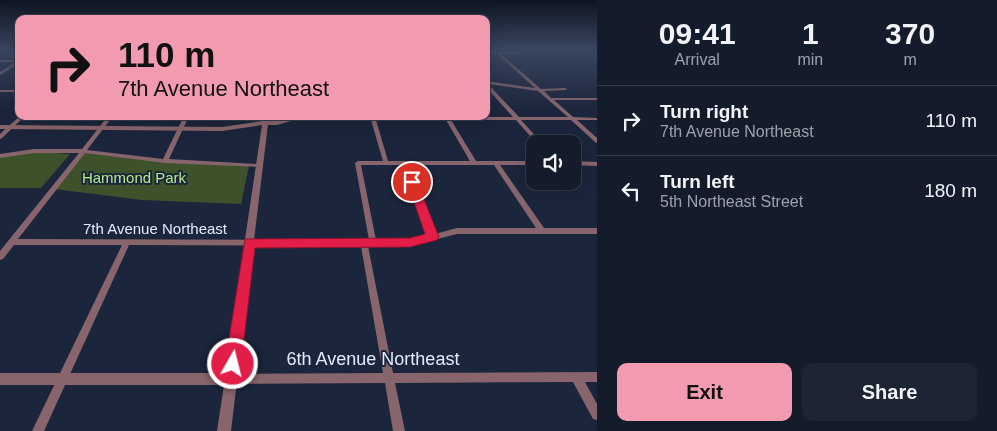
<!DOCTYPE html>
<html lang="en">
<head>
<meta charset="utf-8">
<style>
  :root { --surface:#141c2c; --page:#1d2534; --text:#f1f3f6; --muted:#9da1a9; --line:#333a48; --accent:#f29ab0 }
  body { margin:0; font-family:Helvetica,sans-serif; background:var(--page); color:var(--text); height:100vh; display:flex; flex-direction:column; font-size:19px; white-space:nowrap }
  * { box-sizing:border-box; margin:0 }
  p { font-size:16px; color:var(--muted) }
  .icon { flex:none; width:28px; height:28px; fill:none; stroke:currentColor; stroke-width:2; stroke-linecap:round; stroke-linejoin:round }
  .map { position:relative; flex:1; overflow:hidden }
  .panel { display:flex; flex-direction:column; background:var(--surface); width:400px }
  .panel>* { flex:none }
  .hud { position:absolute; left:15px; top:15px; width:475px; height:105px; border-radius:10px; box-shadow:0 5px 20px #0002,0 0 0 1px var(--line); background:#f29ab0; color:#111; overflow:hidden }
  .buttons { position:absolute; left:526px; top:135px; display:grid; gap:10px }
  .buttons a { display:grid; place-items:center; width:55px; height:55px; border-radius:10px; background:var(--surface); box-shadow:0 5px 20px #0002,0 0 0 1px var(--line); font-size:25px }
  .pin { position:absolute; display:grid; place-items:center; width:42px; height:42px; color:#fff; margin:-21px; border:2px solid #fff; border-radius:50%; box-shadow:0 1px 5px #0007 }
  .me { position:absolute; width:55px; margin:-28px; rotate:8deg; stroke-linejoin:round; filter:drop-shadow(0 0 4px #0008) }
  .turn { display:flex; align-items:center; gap:18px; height:105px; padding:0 20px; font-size:22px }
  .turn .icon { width:65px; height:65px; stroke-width:2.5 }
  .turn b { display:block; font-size:35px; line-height:42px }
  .eta { display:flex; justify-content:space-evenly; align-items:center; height:85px; text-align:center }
  .eta b { font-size:30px; font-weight:800; line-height:35px }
  .cta { display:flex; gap:10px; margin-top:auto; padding:10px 20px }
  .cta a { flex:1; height:58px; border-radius:10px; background:var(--accent); color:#111; font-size:20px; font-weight:800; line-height:58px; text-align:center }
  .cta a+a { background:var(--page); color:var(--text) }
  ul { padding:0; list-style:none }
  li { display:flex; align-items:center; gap:15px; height:70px; padding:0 20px; border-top:1px solid var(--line) }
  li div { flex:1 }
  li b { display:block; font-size:19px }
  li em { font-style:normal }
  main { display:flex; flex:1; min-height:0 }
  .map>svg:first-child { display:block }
</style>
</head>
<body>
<main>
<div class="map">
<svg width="597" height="431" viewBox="0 0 597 431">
  <rect width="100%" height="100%" fill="#1b253b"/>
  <g fill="#3d522b">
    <polygon points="84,151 165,161 249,166 241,204 142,200 54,189"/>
    <polygon points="41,152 70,154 41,188 0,188 0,157 8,155"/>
  </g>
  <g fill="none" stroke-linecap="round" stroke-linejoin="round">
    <g fill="#88656c" fill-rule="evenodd">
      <path d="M486,50L498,52H523L524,53L522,54H501L541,89L565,88L567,89L565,90L544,91L551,98H597V100H554L573,117L597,118V120H577L597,138V143L595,142L571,120H521L543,144H537L516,120H451L476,161H535V165H500L544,228H597V234H457L410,246H368L393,373L597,372V382H585L597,404V420L593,419L573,382L395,383L405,431H393L385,383L231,384L227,383L226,379L227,375L231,374L383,373L361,246L129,245L44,431H32L122,245H14L3,259L0,260V251L79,153H34L0,158V154L34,149H82L108,116H113L87,150L163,159L184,116H189L169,159L258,164L260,165L261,166L260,167L165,163L85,153L18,239L369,240L355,163L358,161H383L371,120L298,119L277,125H265L262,123L265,121H277L298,117H513L486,87V81L535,88L497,54L486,52ZM488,84L538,91L568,117H519ZM376,120H446L470,161H388ZM361,165H404L429,235L410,240H376ZM410,165H494L536,228H457L435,234Z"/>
      <polygon points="19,60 19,63 0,75 0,72"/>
      <rect x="0" y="90" width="19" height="2"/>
      <polygon points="20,116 25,116 2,138 0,139 0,134"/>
      <polygon points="572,161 597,162 597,166 572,165"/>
    </g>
    <g fill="#88656c" fill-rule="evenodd">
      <rect x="0" y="60" width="19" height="2"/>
      <polygon points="263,116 269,116 231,431 217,431 224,385 0,385 0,373 225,373 262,125 222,131 0,129 0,125 222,127 262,121"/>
    </g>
  </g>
  <linearGradient id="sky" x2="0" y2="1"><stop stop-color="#0f1420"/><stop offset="0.45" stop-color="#394660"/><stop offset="1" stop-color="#394660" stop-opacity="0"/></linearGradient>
  <rect width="597" height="109" fill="url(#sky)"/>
  <polygon fill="#e11d48" stroke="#92132f" points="412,178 417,182 439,237 437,240 410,247 255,248 241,364 239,369 233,372 227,369 225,364 245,239 410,238 425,234 407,182"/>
  <g text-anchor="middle" stroke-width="4" stroke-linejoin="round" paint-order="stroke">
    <g font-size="15" fill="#b5e88a" stroke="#1b253b">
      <text x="134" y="183">Hammond Park</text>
    </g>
    <g font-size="15" fill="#e3ebfa" stroke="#1b253b">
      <text x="155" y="234">7th Avenue Northeast</text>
    </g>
    <g font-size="18" fill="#e3ebfa" stroke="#1b253b">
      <text x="373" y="365">6th Avenue Northeast</text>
    </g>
  </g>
</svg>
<div class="buttons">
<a><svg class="icon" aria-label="sound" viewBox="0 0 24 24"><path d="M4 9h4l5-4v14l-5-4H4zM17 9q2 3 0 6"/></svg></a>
</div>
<div class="pin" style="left:412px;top:182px;background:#d93025"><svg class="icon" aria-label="arrive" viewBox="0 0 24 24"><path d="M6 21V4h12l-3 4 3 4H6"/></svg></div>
<svg class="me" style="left:233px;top:364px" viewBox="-20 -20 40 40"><circle r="17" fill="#e11d48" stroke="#fff" stroke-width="3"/><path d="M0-11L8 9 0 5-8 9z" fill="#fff"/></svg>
<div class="hud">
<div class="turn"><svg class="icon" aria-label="right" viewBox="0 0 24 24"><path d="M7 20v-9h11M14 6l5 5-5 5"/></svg><div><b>110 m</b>7th Avenue Northeast</div></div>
</div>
</div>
<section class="panel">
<div class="eta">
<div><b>09:41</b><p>Arrival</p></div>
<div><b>1</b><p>min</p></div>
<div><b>370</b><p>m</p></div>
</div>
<ul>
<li><svg class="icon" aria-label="right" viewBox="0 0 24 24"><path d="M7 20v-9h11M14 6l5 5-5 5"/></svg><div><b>Turn right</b><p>7th Avenue Northeast</p></div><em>110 m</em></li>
<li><svg class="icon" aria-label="left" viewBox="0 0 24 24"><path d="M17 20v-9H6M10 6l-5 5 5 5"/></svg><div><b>Turn left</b><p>5th Northeast Street</p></div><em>180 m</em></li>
</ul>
<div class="cta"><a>Exit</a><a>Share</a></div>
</section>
</main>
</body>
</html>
